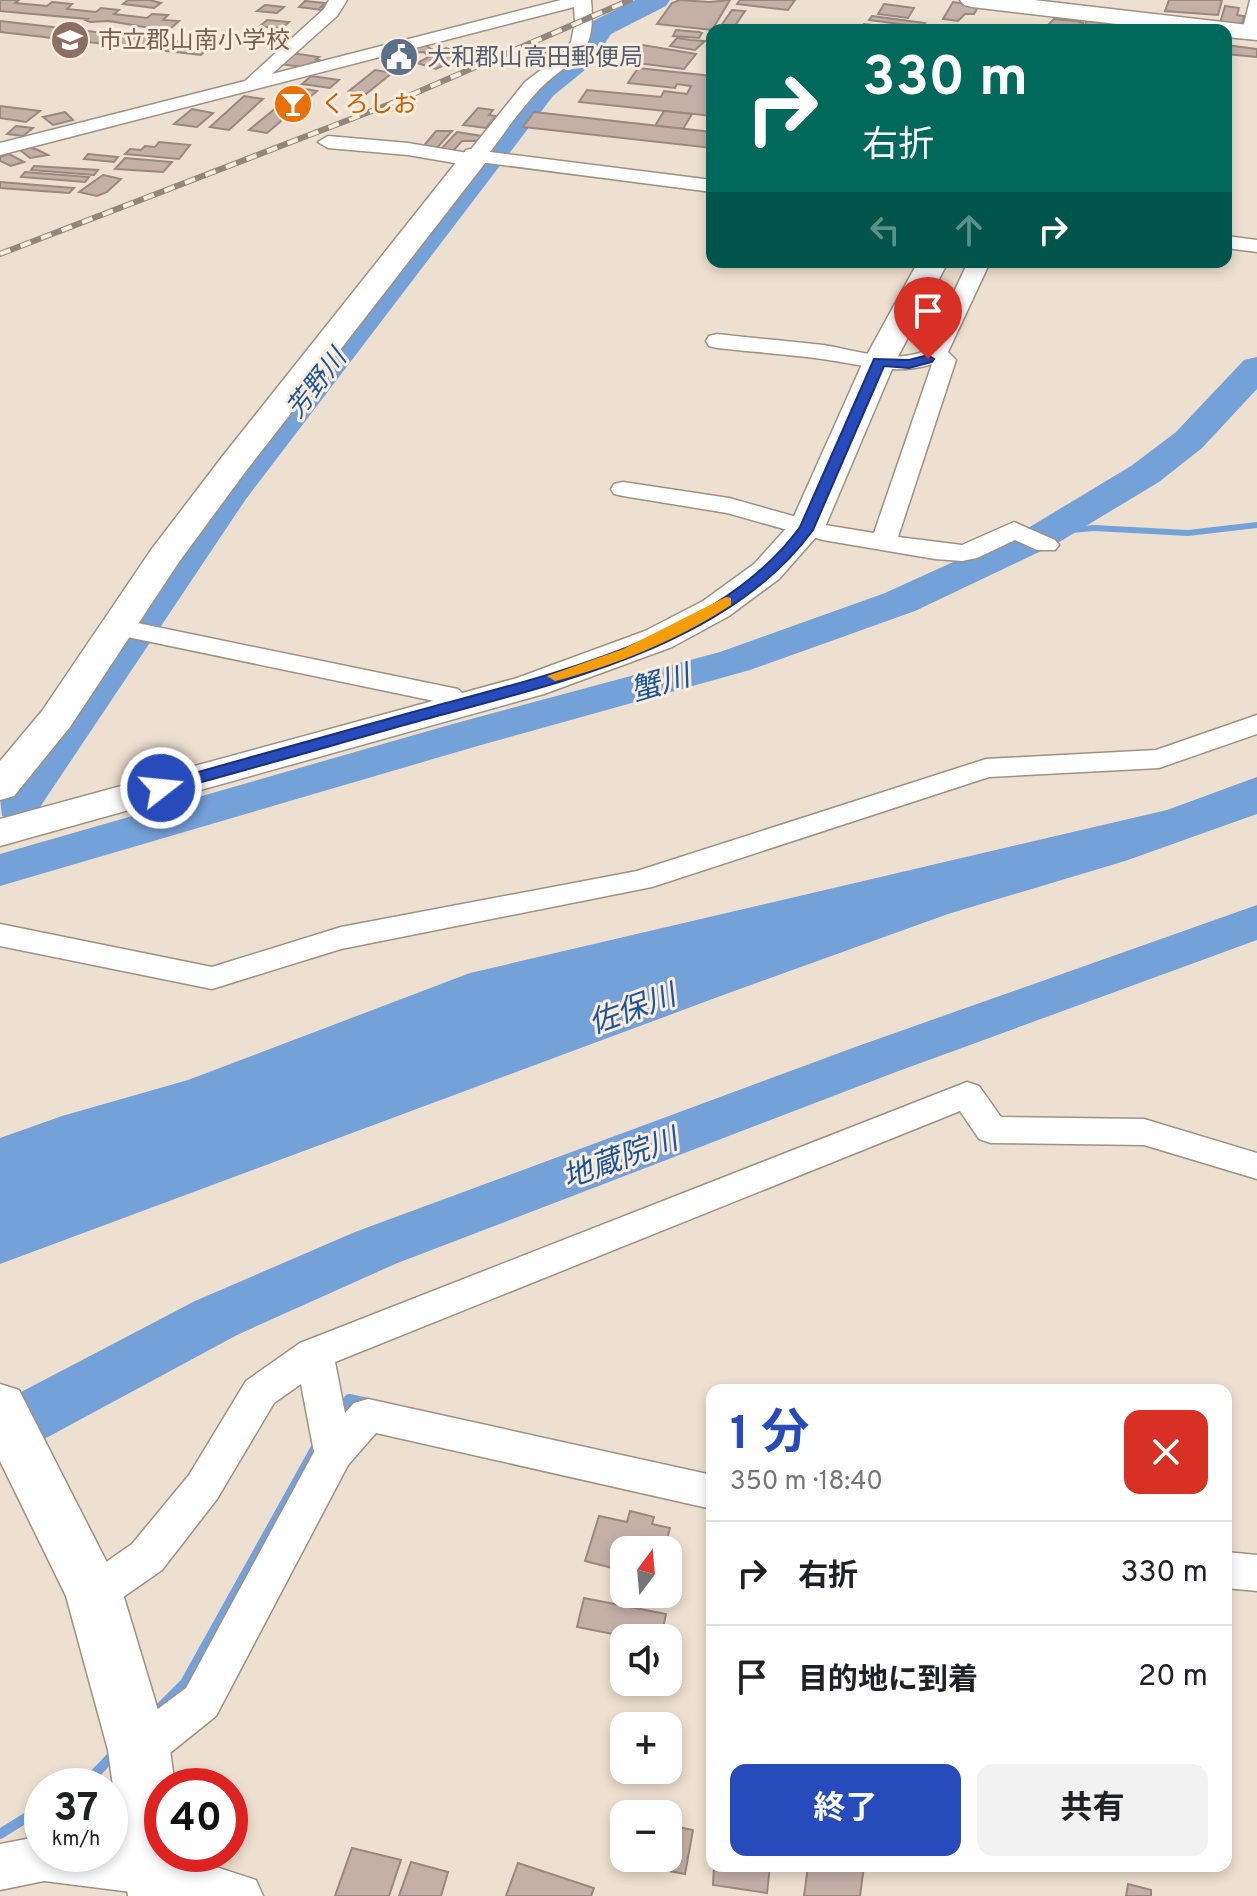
<!DOCTYPE html>
<html lang="ja">
<head>
<meta charset="utf-8">
<style>
  :root { --surface:#fff; --page:#f2f2f2; --text:#202124; --muted:#757577; --line:#e0e0e0; --accent:#274bba }
  body { margin:0; font-family:Overpass,"Noto Sans JP",sans-serif; background:var(--page); color:var(--text); height:100vh; display:flex; flex-direction:column; font-size:30px; white-space:nowrap }
  * { box-sizing:border-box; margin:0 }
  p { font-size:26px; color:var(--muted) }
  .icon { flex:none; width:44px; height:44px; fill:none; stroke:currentColor; stroke-width:2; stroke-linecap:round; stroke-linejoin:round }
  .map { position:relative; flex:1; overflow:hidden }
  .side { position:absolute; left:706px; top:1384px; width:526px; height:488px; display:flex; flex-direction:column; background:var(--surface); border-radius:16px; box-shadow:0 4px 12px #0003 }
  .side>* { flex:none }
  .guide { position:absolute; left:706px; top:24px; width:526px; height:244px; border-radius:16px; box-shadow:0 4px 12px #0003; background:#00695c; color:#fff; overflow:hidden }
  .needle { width:52px; rotate:16deg }
  .controls { position:absolute; left:610px; top:1536px; display:grid; gap:16px }
  .controls a { display:grid; place-items:center; width:72px; height:72px; border-radius:16px; background:var(--surface); box-shadow:0 4px 12px #0003; font-size:40px }
  .speed { position:absolute; left:24px; top:1768px; display:flex; gap:16px; font-size:40px; font-weight:700; text-align:center }
  .speed>* { display:grid; place-content:center; width:104px; height:104px; border-radius:50%; background:var(--surface); box-shadow:0 4px 12px #0003; line-height:1 }
  .speed small { font-size:20px; font-weight:400 }
  .speed .limit { border:12px solid #d22; background:#fff; color:#111 }
  .pin { position:absolute; display:grid; place-items:center; width:68px; height:68px; color:#fff; margin:-82px -34px; border-radius:50% 50% 50% 0; rotate:-45deg; box-shadow:0 0 8px #0007 }
  .pin .icon { rotate:45deg }
  .me { position:absolute; width:88px; margin:-44px; rotate:74deg; stroke-linejoin:round; filter:drop-shadow(0 0 6px #0008) }
  .turn { display:flex; align-items:center; gap:28px; height:168px; padding:0 24px; font-size:36px }
  .turn .icon { width:104px; height:104px; stroke-width:2.5 }
  .turn b { display:block; font-size:56px; line-height:68px }
  .lanes { display:flex; align-items:center; height:76px; padding:0 24px; background:#0003; justify-content:center; gap:40px; direction:ltr }
  .lanes .off { opacity:.35 }
  .round { display:grid; place-items:center; flex:none; width:84px; height:84px; border-radius:16px; background:var(--page) }
  .headline { display:flex; align-items:center; justify-content:space-between; height:136px; padding:0 24px }
  h1 { font-size:48px; font-weight:700; line-height:60px; color:var(--accent) }
  .primary-button { display:flex; gap:16px; margin-top:auto; padding:16px 24px }
  .primary-button a { flex:1; height:92px; border-radius:16px; background:var(--accent); color:#fff; font-size:32px; font-weight:700; line-height:92px; text-align:center }
  .primary-button a+a { background:var(--page); color:var(--text) }
  ul { padding:0; list-style:none }
  li { display:flex; align-items:center; gap:24px; height:104px; padding:0 24px; border-top:2px solid var(--line) }
  li div { flex:1 }
  li b { display:block; font-size:30px }
  li em { font-style:normal }
  .map>svg:first-child { display:block }
</style>
</head>
<body>
<div class="map">
<svg width="1257" height="1896" viewBox="0 0 1257 1896">
  <rect width="100%" height="100%" fill="#eee0d0"/>
  <polygon fill="#75a1d9" points="1257,777 1257,814 1125,861 948,914 726,994 0,1264 0,1138 62,1116 188,1080 470,973 1167,810"/>
  <g fill="none" stroke-linecap="round" stroke-linejoin="round">
    <polyline stroke="#75a1d9" stroke-width="6" points="1049,532 1094,528 1188,533 1257,525"/>
    <g stroke="#75a1d9" stroke-width="10">
      <polyline points="338,1415 349,1399 368,1403"/>
      <polyline points="158,1710 185,1683 319,1442"/>
      <polyline points="76,1786 94,1775 114,1754"/>
      <polyline points="0,1834 42,1808"/>
    </g>
    <g fill="#75a1d9" fill-rule="evenodd">
      <polygon points="635,0 670,0 666,6 611,34 591,65 553,96 246,499 34,816 18,821 2,816 0,798 217,485 533,84 570,53 591,22"/>
      <polygon points="1257,357 1257,389 1202,448 1159,482 1056,544 915,611 750,670 481,745 0,886 0,854 449,725 720,652 885,593 1028,528 1131,466 1176,432 1244,360"/>
      <polygon points="1257,905 1257,940 896,1072 395,1264 237,1335 22,1451 0,1459 0,1403 195,1301 355,1232 858,1046"/>
    </g>
  </g>
  <g fill="#c4b0a7" stroke="#9a877f" stroke-width="2">
    <polygon points="0,0 19,0 15,3 47,6 52,2 72,4 67,9 96,12 101,8 119,10 114,14 147,18 152,14 168,15 163,20 179,21 171,28 156,29 109,21 90,22 85,20 87,19 0,11"/>
    <polygon points="128,0 149,0 161,3 154,8 123,4"/>
    <polygon points="680,0 709,2 730,0 712,30 657,24 672,3"/>
    <polygon points="740,0 795,0 788,10 737,4"/>
    <polygon points="1169,0 1222,0 1218,15 1165,11"/>
    <polygon points="305,1 325,3 321,7 325,7 322,10 299,7"/>
    <polygon points="953,2 973,5 978,7 974,14 965,14 958,21 943,19"/>
    <polygon points="884,4 914,8 908,18 878,14"/>
    <polygon points="265,5 284,7 277,13 257,11"/>
    <polygon points="1225,6 1239,8 1237,15 1244,16 1242,25 1220,23"/>
    <polygon points="732,10 745,11 732,30 718,30"/>
    <polygon points="872,16 925,23 922,27 869,20"/>
    <polygon points="1054,19 1078,21 1083,23 1080,30 1046,27"/>
    <polygon points="267,20 289,22 281,29 260,26"/>
    <polygon points="0,21 131,36 211,45 201,55 0,32"/>
    <polygon points="1086,21 1106,23 1108,25 1107,30 1084,30"/>
    <polygon points="864,24 913,30 860,30"/>
    <polygon points="676,30 699,32 702,33 699,38 673,36"/>
    <polygon points="677,38 690,40 705,41 695,50 670,46"/>
    <polygon points="425,45 438,53 428,56 424,52 411,53 403,48"/>
    <polygon points="608,45 640,49 643,45 696,54 684,69 597,58"/>
    <polygon points="1226,45 1257,49 1257,57 1226,54"/>
    <polygon points="459,46 473,51 436,69 417,63 446,48 452,50"/>
    <polygon points="536,50 550,53 558,57 549,63 525,57"/>
    <polygon points="400,51 417,58 402,63 382,57"/>
    <polygon points="292,53 319,57 316,59 319,60 304,67 278,64"/>
    <polygon points="638,68 712,76 712,116 579,102 587,90 661,97 664,91 687,94 691,86 677,84 675,88 628,83"/>
    <polygon points="375,70 392,73 366,94 349,91"/>
    <polygon points="311,76 339,80 330,88 302,84"/>
    <polygon points="300,88 317,91 305,101 288,99"/>
    <polygon points="244,96 263,99 229,130 210,127"/>
    <polygon points="282,103 300,105 267,133 249,130"/>
    <polygon points="0,106 40,111 26,122 0,118"/>
    <polygon points="478,108 493,110 489,115 496,116 486,128 463,125"/>
    <polygon points="192,109 213,113 197,127 174,124"/>
    <polygon points="664,111 692,114 683,129 655,126"/>
    <polygon points="65,112 73,120 53,125 43,117"/>
    <polygon points="534,112 712,132 712,148 523,127"/>
    <polygon points="16,126 33,128 23,136 7,134"/>
    <polygon points="436,131 452,131 436,149 422,148"/>
    <polygon points="457,132 482,136 477,141 462,141 452,152 440,150"/>
    <polygon points="159,142 190,145 179,159 125,154 130,149 141,150 145,146 155,147"/>
    <polygon points="28,147 38,150 48,155 30,158 20,150"/>
    <polygon points="9,154 24,162 11,166 0,161 0,157"/>
    <polygon points="88,154 118,157 114,162 84,159"/>
    <polygon points="125,158 172,162 163,172 115,169"/>
    <polygon points="34,166 98,170 94,175 31,170"/>
    <polygon points="25,172 89,177 85,182 21,177"/>
    <polygon points="103,175 121,179 107,192 97,196 79,192"/>
    <polygon points="0,182 74,188 69,193 0,188"/>
    <polygon points="630,1511 654,1517 652,1524 670,1528 664,1550 624,1550 624,1571 585,1561 599,1516 627,1522"/>
    <polygon points="584,1598 666,1614 661,1638 633,1638 577,1627"/>
    <polygon points="668,1825 693,1830 685,1874 627,1863 628,1858 668,1858"/>
    <polygon points="352,1848 401,1860 389,1896 335,1896"/>
    <polygon points="411,1862 448,1872 441,1896 399,1896"/>
    <polygon points="518,1863 594,1888 591,1896 506,1896"/>
    <polygon points="714,1866 770,1866 767,1893 713,1885"/>
    <polygon points="808,1866 864,1866 860,1896 804,1896"/>
    <polygon points="1128,1884 1151,1890 1151,1896 1126,1896"/>
  </g>
  <g fill="none" stroke-linecap="round" stroke-linejoin="round">
    <defs>
      <g id="street">
        <path d="M329,0H347L337,16L272,74L561,0H591C597,62 572,55 537,92C520,110 505,132 490,152L712,180V192L480,162L472,166L408,155L328,148L318,142L328,136L408,143L468,153L525,82L563,53L571,42L575,22L574,7L0,155V143L245,81L324,9Z"/>
        <polygon points="1250,0 1257,0 1257,36 1251,37 1242,32"/>
        <polygon points="1226,236 1257,240 1257,252 1226,248"/>
        <path d="M968,262H990L948,352L956,360L898,537L962,545L1014,522L1055,540L1059,545L1055,550H1037L1015,540L977,558L962,561L935,559L823,540L727,513L623,496L614,494L611,489L614,484L623,482L729,498L825,525L874,533L932,364C894,376 860,364 822,359C787,354 752,352 717,348L709,346L706,341L709,336L717,334C752,338 788,341 823,345C857,350 893,365 927,350Z"/>
        <polygon points="118,619 448,687 458,689 474,704 470,710 460,712 439,702 108,633 104,627 108,621"/>
        <polygon points="1257,715 1257,734 1159,768 989,777 652,887 341,949 212,989 0,946 0,924 212,967 341,927 637,871 986,759 1156,750"/>
        <polygon points="967,1082 979,1086 1001,1117 1144,1119 1257,1153 1257,1179 1144,1145 991,1143 979,1139 960,1111 335,1362 345,1413 354,1403 368,1399 712,1475 712,1509 376,1433 348,1465 216,1716 155,1765 139,1771 123,1765 117,1750 123,1735 186,1688 314,1452 301,1384 274,1403 217,1499 162,1570 109,1607 94,1613 79,1607 73,1594 79,1581 132,1544 189,1475 246,1381 300,1343"/>
        <polygon points="1226,1552 1257,1555 1257,1591 1226,1588"/>
        <polygon points="42,1836 42,1854 110,1854 110,1843 156,1848 162,1850 162,1854 176,1854 256,1880 263,1896 163,1896 44,1881 0,1890 0,1844"/>
      </g>
      <g id="secondary">
        <polygon points="960,0 1034,0 1257,26 1257,40 1226,37 1226,30 1168,30 972,7 964,5"/>
        <polygon points="476,148 486,150 490,156 486,162 246,471 179,562 70,727 14,796 0,800 0,761 42,711 151,550 222,457 466,150"/>
        <polygon points="918,262 948,262 895,362 825,527 779,579 729,616 672,647 544,694 0,846 0,819 517,678 645,631 703,601 754,564 791,523 863,362"/>
        <polygon points="0,1384 19,1390 123,1594 170,1750 175,1786 162,1786 162,1854 186,1854 192,1896 128,1896 108,1750 66,1596 0,1461"/>
      </g>
    </defs>
    <use href="#street" stroke="#9d9182" stroke-width="3"/>
    <use href="#secondary" stroke="#9d9182" stroke-width="3"/>
    <use href="#street" fill="#fff" fill-rule="evenodd"/>
    <use href="#secondary" fill="#fff" fill-rule="evenodd"/>
    <defs>
      <polyline id="rail" points="0,254 390,104 630,0"/>
    </defs>
    <use href="#rail" stroke="#91877c" stroke-width="6"/>
    <use href="#rail" stroke="#fbeddd" stroke-width="4" stroke-dasharray="11" stroke-linecap="butt"/>
  </g>
  <path fill="#274bba" stroke="#193179" stroke-width="2" d="M928,355L934,359L932,362L909,368L884,366L813,530C725,651 543,686 408,724C326,747 244,771 161,793L153,788L155,784C241,760 327,736 413,712C542,676 717,641 800,527L874,359L909,360Z"/>
  <path fill="#f59e0b" d="M726,597L731,598V605C677,640 617,665 555,681L547,676L623,649Z"/>
  <defs>
    <symbol id="school-disc" viewBox="-11 -11 22 22"><circle r="9.5" fill="#8d6e63" stroke="#fbeddd"/><path d="M0-5L7-2L0 1L-7-2ZM-4 1L0 2.5L4 1V4Q0 6-4 4Z" fill="#fff"/></symbol>
    <symbol id="civic-disc" viewBox="-11 -11 22 22"><circle r="9.5" fill="#5c6f8a" stroke="#fbeddd"/><path d="M-.6-6.5H3V-4.5H.6V-3L4-1V1h2V6H-6V1h2V-1L-.6-3ZM-1.2 2.5V6h2.4V2.5Z" fill="#fff"/></symbol>
    <symbol id="bar-disc" viewBox="-11 -11 22 22"><circle r="9.5" fill="#e8710a" stroke="#fbeddd"/><path d="M-6-5H6L.8 .8V4.5H3.5V6h-7V4.5H-.8V.8Z" fill="#fff"/></symbol>
  </defs>
  <g fill-rule="evenodd">
    <use href="#school-disc" x="48" y="18" width="44" height="44"/>
    <use href="#civic-disc" x="377" y="35" width="44" height="44"/>
    <use href="#bar-disc" x="271" y="82" width="44" height="44"/>
  </g>
  <g text-anchor="middle" stroke-width="6" stroke-linejoin="round" paint-order="stroke">
    <g font-size="24" fill="#785e54" stroke="#fbeddd" text-anchor="start">
      <text x="98" y="48">市立郡山南小学校</text>
    </g>
    <g font-size="24" fill="#4e5e75" stroke="#fbeddd" text-anchor="start">
      <text x="427" y="65">大和郡山高田郵便局</text>
    </g>
    <g font-size="24" fill="#c56008" stroke="#fbeddd" text-anchor="start">
      <text x="321" y="112">くろしお</text>
    </g>
    <g font-size="26" font-style="italic" fill="#1a5499" stroke="#fbeddd">
      <text transform="translate(316 383) rotate(-52)" y="9">芳野川</text>
    </g>
    <g font-size="30" font-style="italic" fill="#1a5499" stroke="#fbeddd">
      <text transform="translate(660 683) rotate(-16)" y="10">蟹川</text>
      <text transform="translate(632 1009) rotate(-20)" y="10">佐保川</text>
      <text transform="translate(620 1158) rotate(-20)" y="10">地蔵院川</text>
    </g>
  </g>
</svg>
<div class="controls">
<a><svg class="needle" viewBox="-14 -14 28 28"><path d="M0-13l5 13h-10z" fill="#e53935"/><path d="M0 13l5-13h-10z" fill="#757577"/></svg></a>
<a><svg class="icon" aria-label="sound" viewBox="0 0 24 24"><path d="M4 9h4l5-4v14l-5-4H4zM17 9q2 3 0 6"/></svg></a>
<a>+</a>
<a>−</a>
</div>
<div class="speed"><div>37<small>km/h</small></div><div class="limit">40</div></div>
<div class="pin" style="left:928px;top:359px;background:#d93025"><svg class="icon" aria-label="arrive" viewBox="0 0 24 24"><path d="M6 21V4h12l-3 4 3 4H6"/></svg></div>
<svg class="me" style="left:161px;top:788px" viewBox="-20 -20 40 40"><circle r="17" fill="#274bba" stroke="#fff" stroke-width="3"/><path d="M0-11L8 9 0 5-8 9z" fill="#fff"/></svg>
<div class="guide">
<div class="turn"><svg class="icon" aria-label="right" viewBox="0 0 24 24"><path d="M7 20v-9h11M14 6l5 5-5 5"/></svg><div><b>330 m</b>右折</div></div>
<div class="lanes"><svg class="icon off" aria-label="left" viewBox="0 0 24 24"><path d="M17 20v-9H6M10 6l-5 5 5 5"/></svg><svg class="icon off" aria-label="ahead" viewBox="0 0 24 24"><path d="M12 20V5M6 11l6-6 6 6"/></svg><svg class="icon" aria-label="right" viewBox="0 0 24 24"><path d="M7 20v-9h11M14 6l5 5-5 5"/></svg></div>
</div>
<section class="side">
<div class="headline"><div><h1>1 分</h1><p>350 m · 18:40</p></div><a class="round" style="background:#d93025;color:#fff"><svg class="icon" aria-label="close" viewBox="0 0 24 24"><path d="M6 6l12 12M18 6L6 18"/></svg></a></div>
<ul>
<li><svg class="icon" aria-label="right" viewBox="0 0 24 24"><path d="M7 20v-9h11M14 6l5 5-5 5"/></svg><div><b>右折</b></div><em>330 m</em></li>
<li><svg class="icon" aria-label="arrive" viewBox="0 0 24 24"><path d="M6 21V4h12l-3 4 3 4H6"/></svg><div><b>目的地に到着</b></div><em>20 m</em></li>
</ul>
<div class="primary-button"><a>終了</a><a>共有</a></div>
</section>
</div>
</body>
</html>
